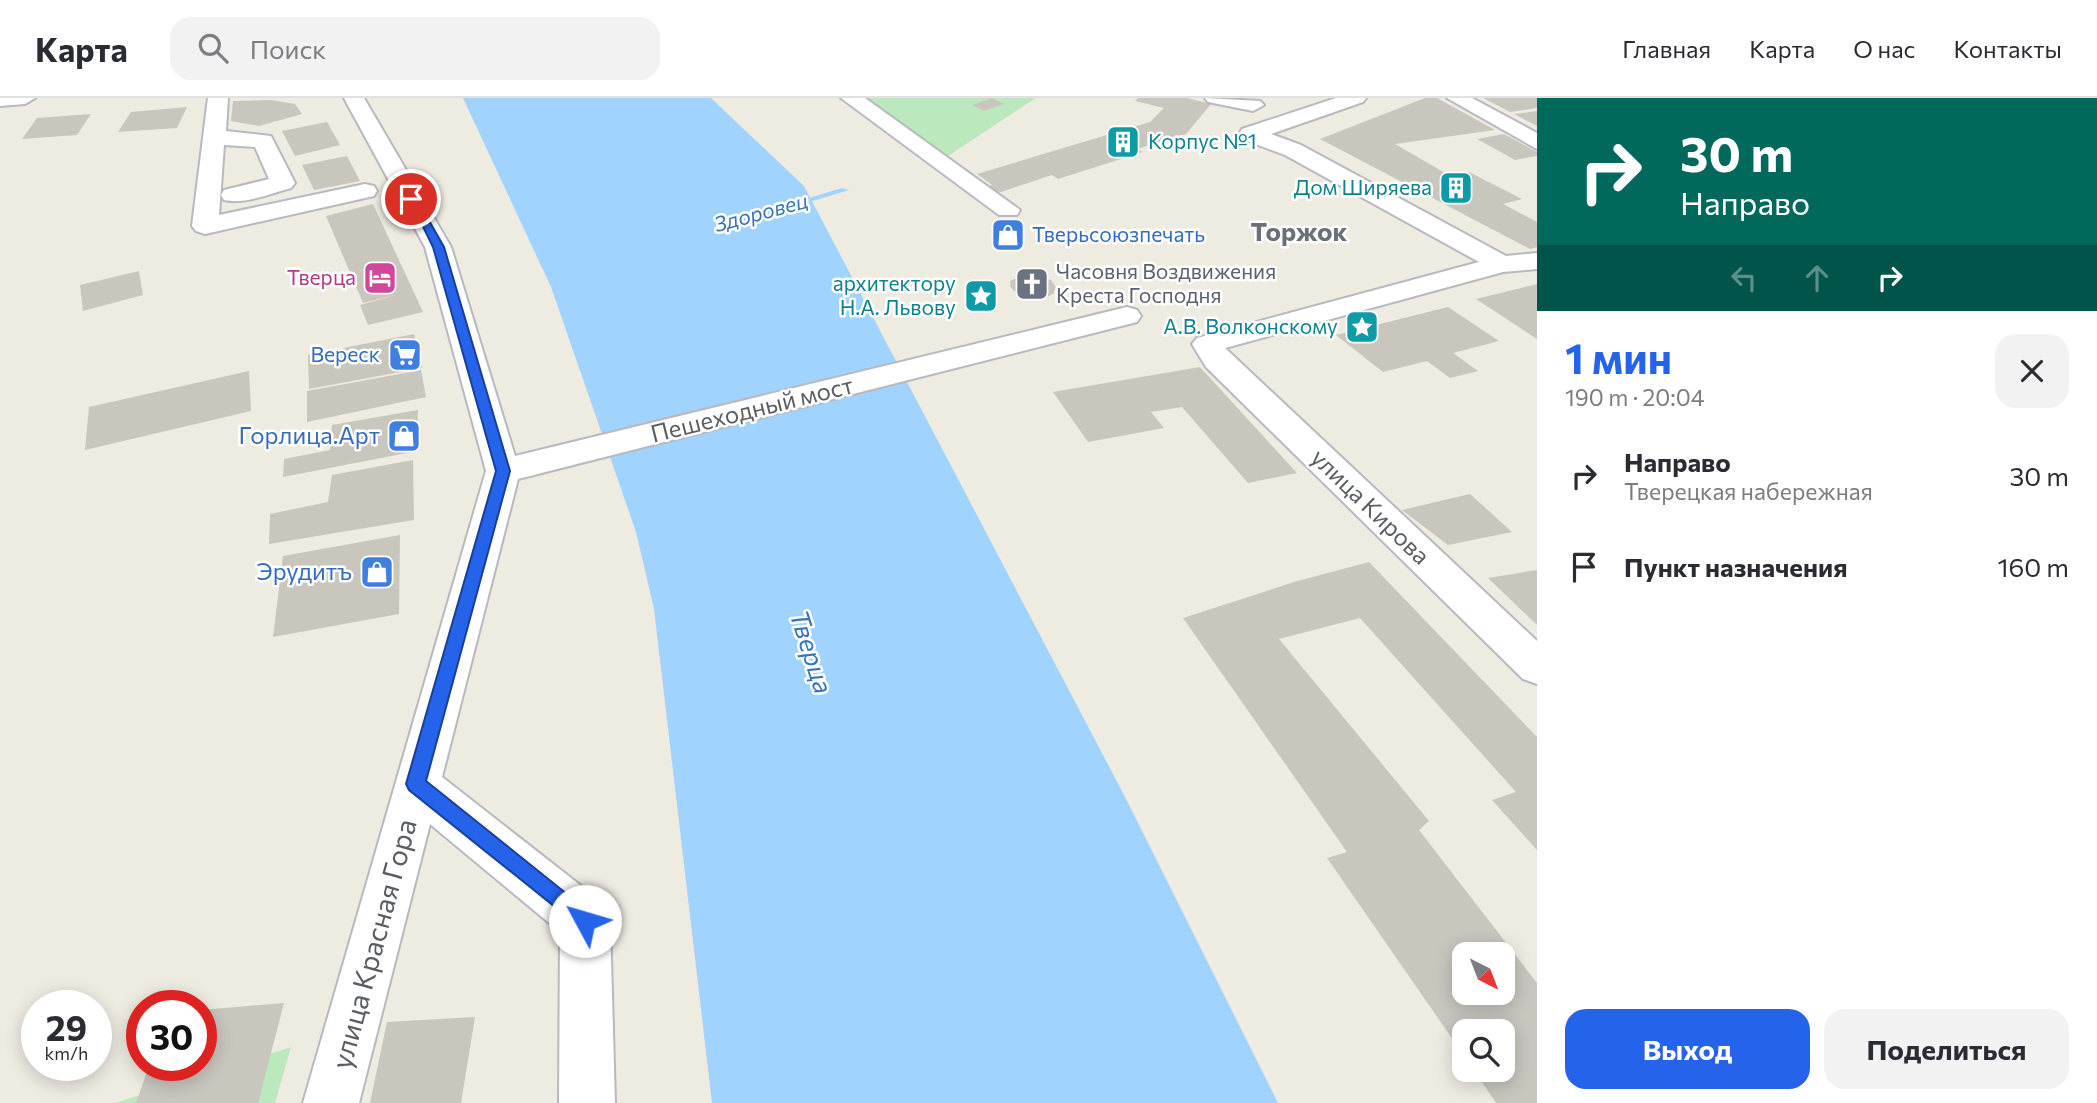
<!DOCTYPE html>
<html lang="ru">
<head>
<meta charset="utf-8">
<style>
  :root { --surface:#fff; --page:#f2f2f3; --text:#2b2b33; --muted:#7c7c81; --line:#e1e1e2; --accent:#2563eb }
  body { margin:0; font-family:Commissioner,sans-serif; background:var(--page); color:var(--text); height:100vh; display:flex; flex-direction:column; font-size:26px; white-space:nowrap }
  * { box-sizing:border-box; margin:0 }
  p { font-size:23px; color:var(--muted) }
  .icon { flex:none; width:38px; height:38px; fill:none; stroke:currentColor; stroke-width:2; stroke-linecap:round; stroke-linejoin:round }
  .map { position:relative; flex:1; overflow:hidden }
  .drawer { display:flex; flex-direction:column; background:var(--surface); width:560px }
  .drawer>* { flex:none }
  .banner { background:#00695c; color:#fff; overflow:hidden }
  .needle { width:46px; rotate:138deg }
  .controls { position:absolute; left:1452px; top:844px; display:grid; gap:14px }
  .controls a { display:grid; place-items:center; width:63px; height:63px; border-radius:14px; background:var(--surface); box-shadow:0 4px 18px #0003; font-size:35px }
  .speed { position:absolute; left:21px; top:892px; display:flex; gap:14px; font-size:35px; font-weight:700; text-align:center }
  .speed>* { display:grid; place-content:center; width:91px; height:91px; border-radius:50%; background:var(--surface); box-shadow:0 4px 18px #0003; line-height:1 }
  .speed small { font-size:18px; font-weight:400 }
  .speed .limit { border:10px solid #d22; background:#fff; color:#111 }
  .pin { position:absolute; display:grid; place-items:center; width:60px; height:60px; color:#fff; margin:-30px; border:4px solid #fff; border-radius:50%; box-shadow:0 2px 7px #0007 }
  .me { position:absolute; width:77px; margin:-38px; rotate:309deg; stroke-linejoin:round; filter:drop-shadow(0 0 5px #0008) }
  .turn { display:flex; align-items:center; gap:24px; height:147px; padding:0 28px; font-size:32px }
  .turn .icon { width:91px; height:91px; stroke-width:2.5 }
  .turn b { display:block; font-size:49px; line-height:60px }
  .lanes { display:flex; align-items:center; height:66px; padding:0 28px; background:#0003; justify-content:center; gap:35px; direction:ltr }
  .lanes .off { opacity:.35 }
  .round { display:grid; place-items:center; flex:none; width:74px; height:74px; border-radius:21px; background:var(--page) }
  .head { display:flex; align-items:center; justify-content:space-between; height:119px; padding:0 28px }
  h1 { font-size:42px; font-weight:700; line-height:52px; color:var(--accent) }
  .primary-button { display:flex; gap:14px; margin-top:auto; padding:14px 28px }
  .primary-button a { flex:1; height:80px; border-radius:21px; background:var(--accent); color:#fff; font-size:28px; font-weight:700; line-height:80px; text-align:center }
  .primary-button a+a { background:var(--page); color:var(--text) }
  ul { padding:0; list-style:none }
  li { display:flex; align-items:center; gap:21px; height:91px; padding:0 28px }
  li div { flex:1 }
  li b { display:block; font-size:26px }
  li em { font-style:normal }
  header { display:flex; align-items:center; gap:42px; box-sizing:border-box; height:98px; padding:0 35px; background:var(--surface); border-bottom:2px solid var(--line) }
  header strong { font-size:33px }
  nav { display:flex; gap:38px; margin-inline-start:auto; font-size:24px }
  .search { width:490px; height:63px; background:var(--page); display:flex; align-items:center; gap:18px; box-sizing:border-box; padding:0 24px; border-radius:21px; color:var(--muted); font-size:26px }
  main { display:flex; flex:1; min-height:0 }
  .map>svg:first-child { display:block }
</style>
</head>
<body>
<header>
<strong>Карта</strong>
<div class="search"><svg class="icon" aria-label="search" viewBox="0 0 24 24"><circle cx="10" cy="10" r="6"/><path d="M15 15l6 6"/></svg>Поиск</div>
<nav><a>Главная</a><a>Карта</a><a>О нас</a><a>Контакты</a></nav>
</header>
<main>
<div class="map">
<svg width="1537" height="1005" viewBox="0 0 1537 1005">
  <rect width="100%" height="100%" fill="#eeebe1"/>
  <g fill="#bbe8bc">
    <polygon points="859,0 1036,0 945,60"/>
    <polygon points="291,949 275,1005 115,1005"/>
  </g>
  <polygon fill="#a0d4ff" points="463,0 711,0 804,88 1123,695 1278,1005 712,1005 654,511 636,434 551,189"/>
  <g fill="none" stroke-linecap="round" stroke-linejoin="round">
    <polygon fill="#a0d4ff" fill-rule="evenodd" points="842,90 849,92 793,109 789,106"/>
  </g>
  <g fill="#c9c6be" fill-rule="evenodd">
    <polygon points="992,0 1004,6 984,13 972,7"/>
    <polygon points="1138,0 1187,0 1211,6 1186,36 1137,51 1143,54 1058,81 1052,77 1001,94 993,93 987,89 992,87 977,76 1150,24 1164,10 1135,3"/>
    <polygon points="1425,0 1437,0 1495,32 1395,46 1452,79 1469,74 1522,101 1503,106 1537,124 1537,149 1530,151 1320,41"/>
    <polygon points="1483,0 1537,0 1537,10 1510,14"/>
    <polygon points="271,2 295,6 302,16 259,28 231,23 233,3"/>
    <polygon points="187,9 177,30 118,34 131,14"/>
    <polygon points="1537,13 1537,28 1514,16"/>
    <polygon points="91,16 77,37 22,41 37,20"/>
    <polygon points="327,24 340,47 295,58 282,33"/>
    <polygon points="1504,36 1537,54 1537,58 1515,62 1477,41"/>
    <polygon points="347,58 360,83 314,92 302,67"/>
    <polygon points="373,106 423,214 368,227 360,207 399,196 363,205 326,118"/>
    <polygon points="139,173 143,197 83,213 80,187"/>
    <polygon points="1028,175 1051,182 1056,189 1053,196 1044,200 1018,196 1011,190 1010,183"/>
    <polygon points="1537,186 1537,241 1476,201"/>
    <polygon points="1448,209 1499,243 1453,255 1478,273 1450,280 1427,263 1383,274 1336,237"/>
    <polygon points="414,236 422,270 309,291 308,257"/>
    <polygon points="1200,269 1297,375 1248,385 1182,309 1151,314 1164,330 1088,344 1053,294"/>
    <polygon points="421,272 426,299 307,324 307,293"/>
    <polygon points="249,273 251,313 85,352 89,309"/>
    <polygon points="418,312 417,353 283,379 284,361 330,352 332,327"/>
    <polygon points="413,362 414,422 269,446 270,416 328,404 332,377"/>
    <polygon points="1470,396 1512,434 1448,447 1402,412"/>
    <polygon points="400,437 399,516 273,539 283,458"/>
    <path d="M1369,464L1537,639V752L1492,702L1516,694L1360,520L1279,541L1429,723L1419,732L1537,885V1005H1496L1473,971H1503V933H1465V959L1327,760L1347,754L1183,520L1294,484ZM1465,856H1503V894H1465Z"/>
    <polygon points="1537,472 1537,527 1488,480"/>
    <polygon points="284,905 258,1005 136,1005 149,968 201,968 201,912"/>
    <polygon points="475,919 461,1005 370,1005 387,924"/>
  </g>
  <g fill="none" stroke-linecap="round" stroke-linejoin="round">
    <defs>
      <g id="minor">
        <polygon points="0,0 35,0 25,6 0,8"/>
        <path d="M208,0H228L226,33L271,38L295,85L291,90C272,95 244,107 224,102L221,97L224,92L269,81L255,49L224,47L219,117L365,86L374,88L377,93L374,98L365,100L205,136L196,133L192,128Z"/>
        <polygon points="344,0 364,0 451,149 515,358 1127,209 1137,212 1141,218 1137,224 518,381 442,679 603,805 610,823 615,1005 559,1005 560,834 430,726 359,1005 303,1005 486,373 425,149"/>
        <polygon points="841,0 865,0 1020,112 1017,117 999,117"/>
        <polygon points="1205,0 1260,3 1264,7 1253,13 1208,4"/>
        <polygon points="1336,0 1366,0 1363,4 1271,36 1301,47 1506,158 1537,155 1537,171 1503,174 1225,250 1537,543 1537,586 1523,581 1206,269 1192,246 1197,240 1479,164 1285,57 1242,41 1239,36 1242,31"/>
        <polygon points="1447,0 1472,0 1537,35 1537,51"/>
      </g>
    </defs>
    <use href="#minor" stroke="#b7b9bf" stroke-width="4"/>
    <use href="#minor" fill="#fff" fill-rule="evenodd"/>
  </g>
  <polygon fill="#2563eb" stroke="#184099" stroke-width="2" points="408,98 415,98 444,149 510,373 426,683 592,816 595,823 592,830 585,833 409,692 406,686 496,373 433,149"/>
  <defs>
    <symbol id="building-square" viewBox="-11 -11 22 22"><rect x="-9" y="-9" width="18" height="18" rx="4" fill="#0f9aa8" stroke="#fff"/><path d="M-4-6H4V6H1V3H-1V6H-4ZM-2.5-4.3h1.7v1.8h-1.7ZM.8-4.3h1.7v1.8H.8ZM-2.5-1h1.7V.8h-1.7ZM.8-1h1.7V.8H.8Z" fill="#fff"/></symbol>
    <symbol id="shop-square" viewBox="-11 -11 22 22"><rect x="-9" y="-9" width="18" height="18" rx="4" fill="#3f7fe0" stroke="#fff"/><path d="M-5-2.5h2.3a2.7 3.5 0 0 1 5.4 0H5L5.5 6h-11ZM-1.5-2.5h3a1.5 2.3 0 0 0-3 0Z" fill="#fff"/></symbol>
    <symbol id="hotel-square" viewBox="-11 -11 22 22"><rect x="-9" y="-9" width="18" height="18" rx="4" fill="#d1479c" stroke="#fff"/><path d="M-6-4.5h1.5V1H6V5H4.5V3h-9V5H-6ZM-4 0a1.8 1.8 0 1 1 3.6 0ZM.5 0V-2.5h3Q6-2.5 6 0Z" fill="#fff"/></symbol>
    <symbol id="church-square" viewBox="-11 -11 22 22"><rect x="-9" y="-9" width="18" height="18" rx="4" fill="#6b7280" stroke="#fff"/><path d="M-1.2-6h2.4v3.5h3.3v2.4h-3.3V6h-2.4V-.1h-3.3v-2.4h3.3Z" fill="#fff"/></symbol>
    <symbol id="sight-square" viewBox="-11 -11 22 22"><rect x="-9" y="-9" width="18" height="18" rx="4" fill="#0f9aa8" stroke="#fff"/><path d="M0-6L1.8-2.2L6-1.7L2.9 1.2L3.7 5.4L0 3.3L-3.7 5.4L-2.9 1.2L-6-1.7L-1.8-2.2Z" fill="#fff"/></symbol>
    <symbol id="supermarket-square" viewBox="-11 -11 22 22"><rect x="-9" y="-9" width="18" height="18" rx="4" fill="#3f7fe0" stroke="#fff"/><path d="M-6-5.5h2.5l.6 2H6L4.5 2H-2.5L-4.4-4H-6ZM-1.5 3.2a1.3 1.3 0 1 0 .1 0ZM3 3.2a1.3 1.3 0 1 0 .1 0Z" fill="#fff"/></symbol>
  </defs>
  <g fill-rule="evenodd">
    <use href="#building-square" x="1104" y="25" width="38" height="38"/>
    <use href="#building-square" x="1437" y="71" width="38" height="38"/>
    <use href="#shop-square" x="989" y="118" width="38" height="38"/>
    <use href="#hotel-square" x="361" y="161" width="38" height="38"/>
    <use href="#church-square" x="1013" y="167" width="38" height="38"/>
    <use href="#sight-square" x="962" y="179" width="38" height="38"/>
    <use href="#sight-square" x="1343" y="210" width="38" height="38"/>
    <use href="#supermarket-square" x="386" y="238" width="38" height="38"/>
    <use href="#shop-square" x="385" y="319" width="38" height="38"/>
    <use href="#shop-square" x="358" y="455" width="38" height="38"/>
  </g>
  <g text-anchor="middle" stroke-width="5" stroke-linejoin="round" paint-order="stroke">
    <g font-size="21" fill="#0d838f" stroke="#fff" text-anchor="end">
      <text x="1148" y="51" text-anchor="start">Корпус №1</text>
      <text x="1432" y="97">Дом Ширяева</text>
      <text x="956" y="193">архитектору<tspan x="956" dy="24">Н.А. Львову</tspan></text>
      <text x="1338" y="236">А.В. Волконскому</text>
    </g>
    <g font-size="21" font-style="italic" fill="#3673b8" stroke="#fff">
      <text transform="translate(761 115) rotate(-15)" y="7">Здоровец</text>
    </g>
    <g font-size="21" fill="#366cbe" stroke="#fff" text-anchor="start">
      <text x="1032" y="144">Тверьсоюзпечать</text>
      <text x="380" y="264" text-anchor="end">Вереск</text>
    </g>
    <g font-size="21" fill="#5b616d" stroke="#fff" text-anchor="start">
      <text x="1056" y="181">Часовня Воздвижения<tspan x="1056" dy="24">Креста Господня</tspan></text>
    </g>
    <g font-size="21" fill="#b23c85" stroke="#fff" text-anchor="end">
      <text x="356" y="187">Тверца</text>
    </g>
    <g font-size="24" fill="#5a5e63" stroke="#fff">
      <text transform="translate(752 312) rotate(-14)" y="8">Пешеходный мост</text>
      <text transform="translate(1370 409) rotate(44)" y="8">улица Кирова</text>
    </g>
    <g font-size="24" fill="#366cbe" stroke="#fff" text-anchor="end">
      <text x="380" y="346">Горлица.Арт</text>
      <text x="352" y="482">Эрудитъ</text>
    </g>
    <g font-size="26" font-weight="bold" fill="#6a7075" stroke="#fff">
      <text x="1299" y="143">Торжок</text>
    </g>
    <g font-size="26" font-style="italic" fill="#3673b8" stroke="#fff">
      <text transform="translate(811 554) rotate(72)" y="9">Тверца</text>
    </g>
    <g font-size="28" fill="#5a5e63" stroke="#fff">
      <text transform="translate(374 846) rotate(-75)" y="10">улица Красная Гора</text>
    </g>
  </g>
</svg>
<div class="controls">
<a><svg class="needle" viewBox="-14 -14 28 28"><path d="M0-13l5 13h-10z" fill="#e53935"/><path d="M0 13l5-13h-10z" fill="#7c7c81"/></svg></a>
<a><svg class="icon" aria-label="search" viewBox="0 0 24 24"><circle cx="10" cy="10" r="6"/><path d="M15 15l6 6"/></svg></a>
</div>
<div class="speed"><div>29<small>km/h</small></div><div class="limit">30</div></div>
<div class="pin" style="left:411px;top:101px;background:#d93025"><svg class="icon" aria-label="arrive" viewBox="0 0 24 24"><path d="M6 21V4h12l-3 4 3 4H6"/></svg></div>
<svg class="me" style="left:585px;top:823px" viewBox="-20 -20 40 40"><circle r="19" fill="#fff"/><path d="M0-13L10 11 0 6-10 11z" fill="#2563eb"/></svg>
</div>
<section class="drawer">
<div class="banner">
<div class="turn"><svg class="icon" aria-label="right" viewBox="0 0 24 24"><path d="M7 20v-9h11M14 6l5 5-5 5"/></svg><div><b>30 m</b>Направо</div></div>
<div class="lanes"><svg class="icon off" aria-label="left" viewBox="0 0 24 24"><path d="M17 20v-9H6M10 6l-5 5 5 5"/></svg><svg class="icon off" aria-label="ahead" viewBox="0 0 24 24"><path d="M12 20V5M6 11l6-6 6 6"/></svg><svg class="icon" aria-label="right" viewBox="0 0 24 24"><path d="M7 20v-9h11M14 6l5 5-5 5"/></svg></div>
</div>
<div class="head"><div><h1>1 мин</h1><p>190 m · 20:04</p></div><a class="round"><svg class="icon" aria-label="close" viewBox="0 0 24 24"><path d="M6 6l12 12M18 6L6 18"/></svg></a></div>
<ul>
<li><svg class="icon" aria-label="right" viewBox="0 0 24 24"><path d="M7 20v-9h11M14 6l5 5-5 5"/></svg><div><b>Направо</b><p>Тверецкая набережная</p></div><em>30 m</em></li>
<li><svg class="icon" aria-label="arrive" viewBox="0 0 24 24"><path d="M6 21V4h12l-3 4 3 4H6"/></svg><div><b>Пункт назначения</b></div><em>160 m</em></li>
</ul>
<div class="primary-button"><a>Выход</a><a>Поделиться</a></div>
</section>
</main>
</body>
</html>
